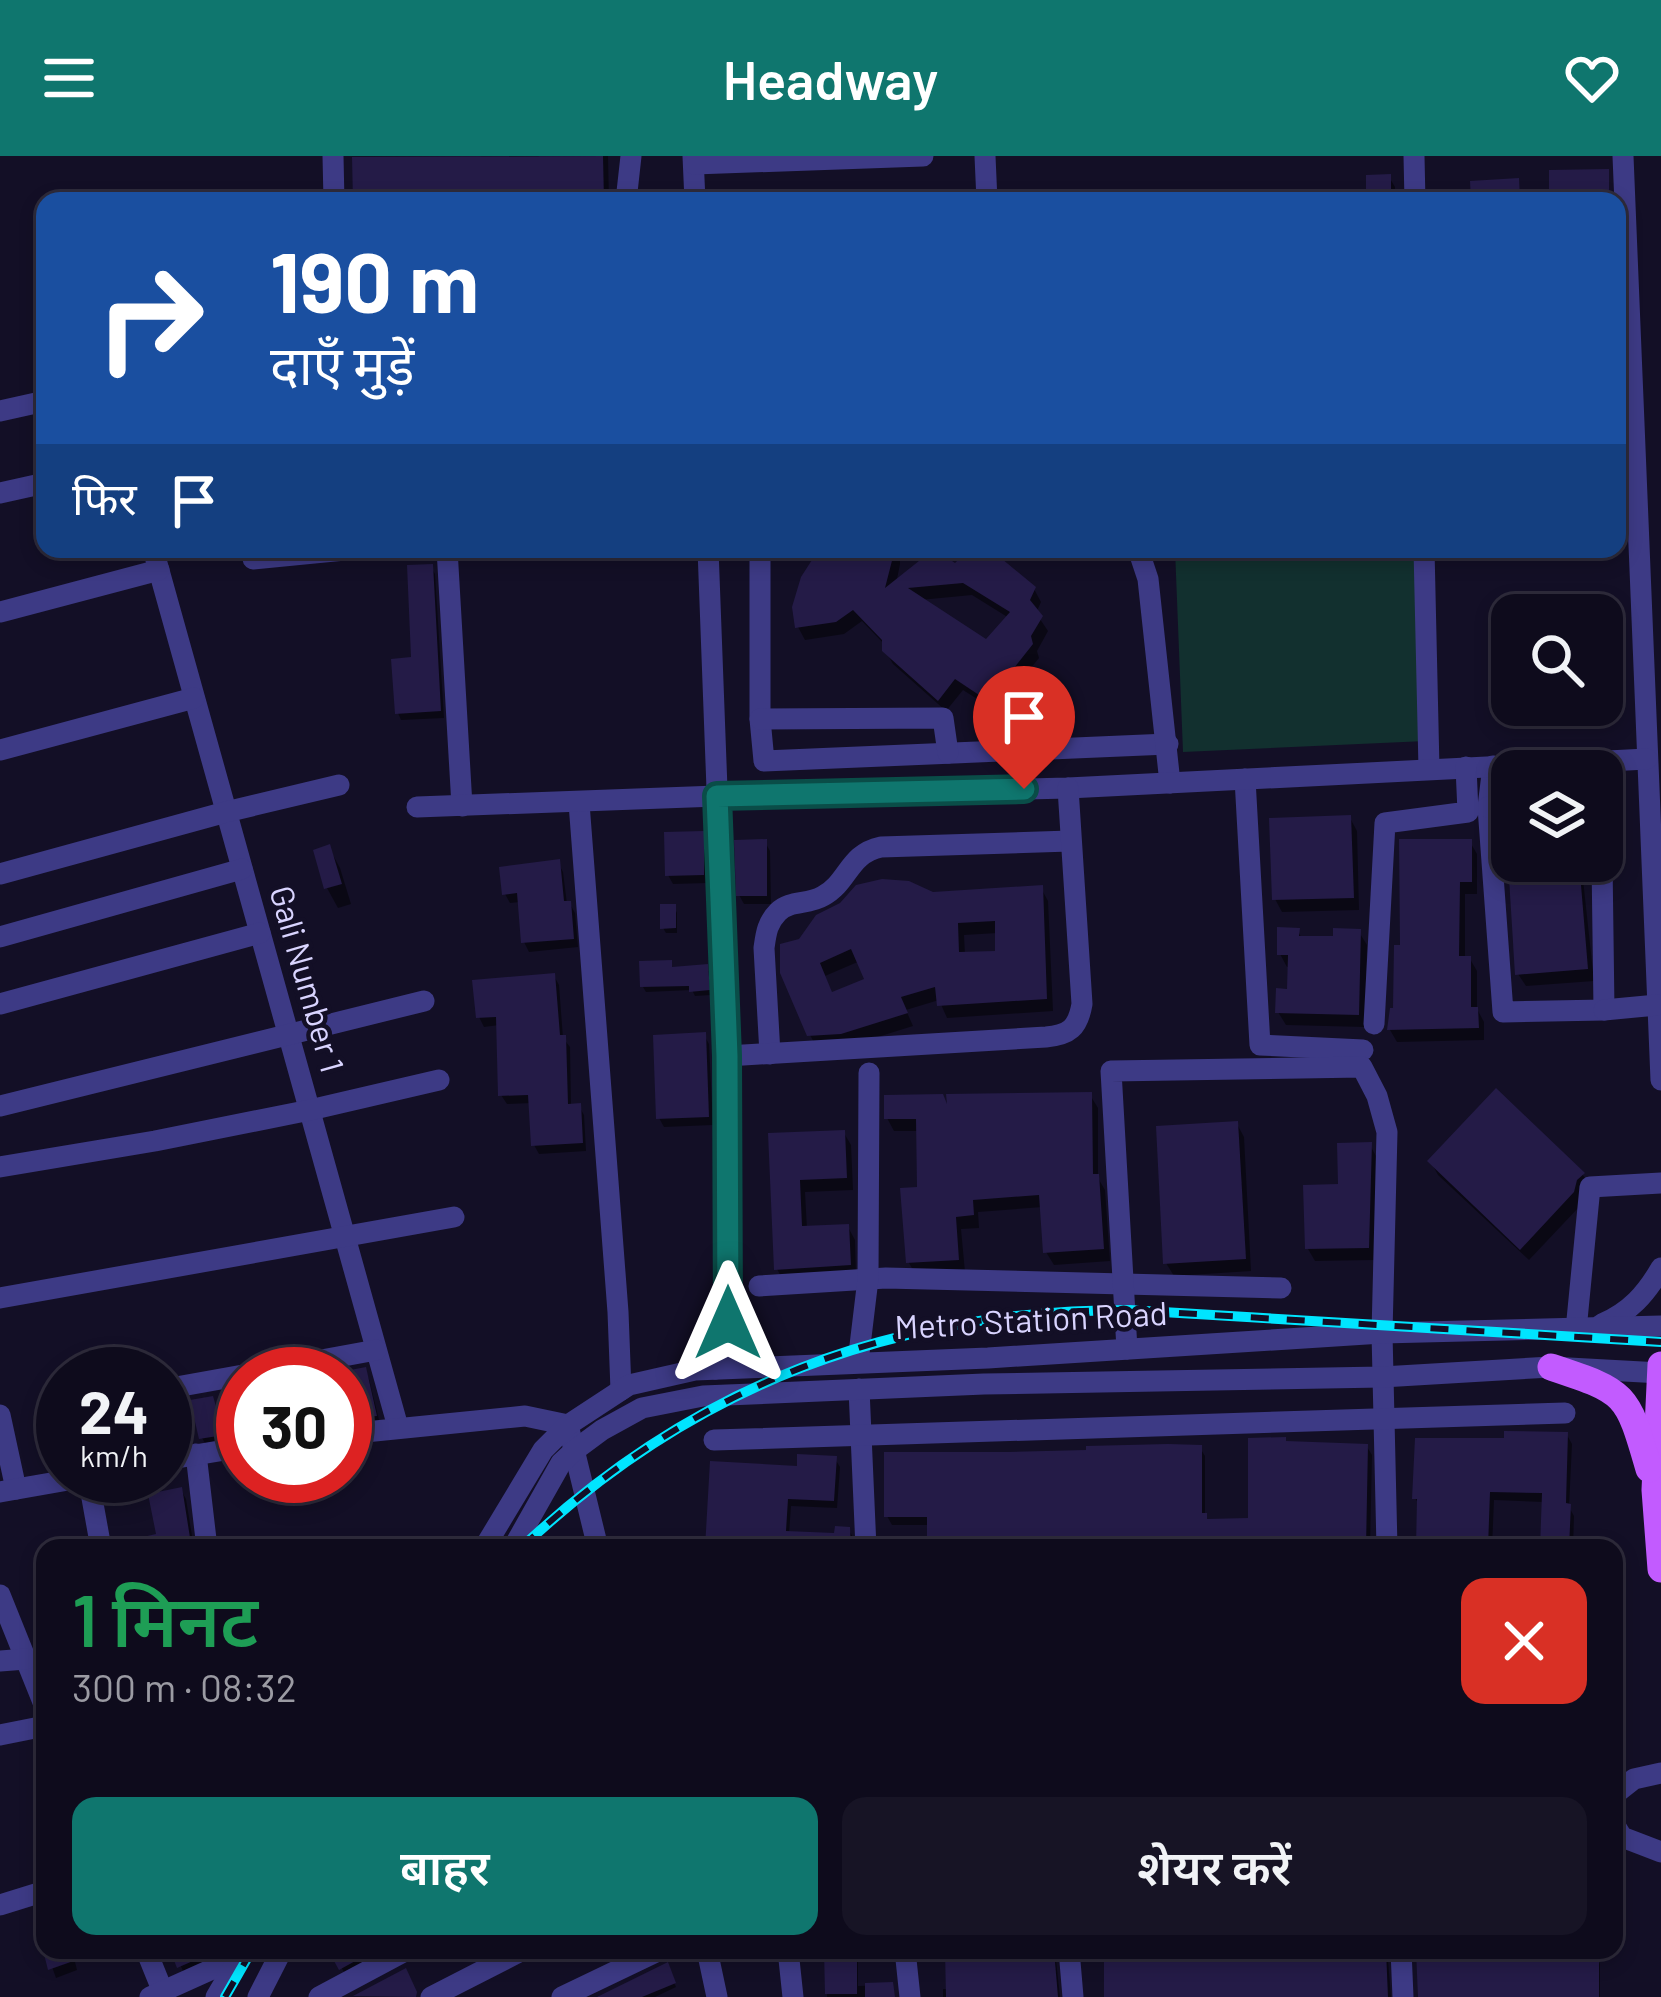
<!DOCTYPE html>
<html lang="hi">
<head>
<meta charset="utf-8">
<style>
  :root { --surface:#0e0b1c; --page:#171425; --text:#f1f3f6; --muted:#9b9ba3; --line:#2e2b3b; --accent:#0f766e }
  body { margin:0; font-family:Barlow,"Noto Sans Devanagari",sans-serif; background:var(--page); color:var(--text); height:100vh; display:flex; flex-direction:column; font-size:45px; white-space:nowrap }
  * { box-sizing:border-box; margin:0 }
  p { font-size:39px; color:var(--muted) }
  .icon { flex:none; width:66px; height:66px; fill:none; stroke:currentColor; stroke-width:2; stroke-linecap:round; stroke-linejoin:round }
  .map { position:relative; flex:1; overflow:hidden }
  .details { position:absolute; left:36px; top:1383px; width:1587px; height:420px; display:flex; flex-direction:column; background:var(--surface); border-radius:24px; box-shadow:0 6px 18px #0003,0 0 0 3px var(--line) }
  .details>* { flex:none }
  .guide { position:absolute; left:36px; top:36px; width:1590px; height:366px; border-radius:24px; box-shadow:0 6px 18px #0003,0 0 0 3px var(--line); background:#1a4fa0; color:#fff; overflow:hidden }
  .fabs { position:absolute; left:1491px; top:438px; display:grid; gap:24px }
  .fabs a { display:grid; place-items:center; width:132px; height:132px; border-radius:24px; background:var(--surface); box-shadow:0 6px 18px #0003,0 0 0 3px var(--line); font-size:60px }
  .speed { position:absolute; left:36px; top:1191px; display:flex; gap:24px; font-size:60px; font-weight:700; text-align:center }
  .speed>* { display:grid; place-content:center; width:156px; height:156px; border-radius:50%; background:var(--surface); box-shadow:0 6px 18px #0003,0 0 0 3px var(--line); line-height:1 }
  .speed small { font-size:30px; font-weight:400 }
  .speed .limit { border:18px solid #d22; background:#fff; color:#111 }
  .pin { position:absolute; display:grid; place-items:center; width:102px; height:102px; color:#fff; margin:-123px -51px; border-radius:50% 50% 50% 0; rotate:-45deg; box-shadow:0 0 12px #0007 }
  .pin .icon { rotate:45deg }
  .me { position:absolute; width:132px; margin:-66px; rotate:0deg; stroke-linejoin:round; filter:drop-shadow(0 0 9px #0008) }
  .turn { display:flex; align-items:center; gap:42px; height:252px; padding:0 36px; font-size:54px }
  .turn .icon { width:156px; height:156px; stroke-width:2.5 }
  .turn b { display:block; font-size:84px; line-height:102px }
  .then { display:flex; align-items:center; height:114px; padding:0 36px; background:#0003; gap:24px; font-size:45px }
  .round { display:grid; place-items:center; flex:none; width:126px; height:126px; border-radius:24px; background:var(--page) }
  .headline { display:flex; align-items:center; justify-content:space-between; height:204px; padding:0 36px }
  h1 { font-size:72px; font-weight:600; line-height:90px; color:#1e9e55 }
  .cta { display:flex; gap:24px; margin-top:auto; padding:24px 36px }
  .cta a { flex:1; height:138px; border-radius:24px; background:var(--accent); color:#fff; font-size:48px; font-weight:600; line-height:138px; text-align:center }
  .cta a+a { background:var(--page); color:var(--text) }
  header { display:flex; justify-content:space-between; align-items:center; height:156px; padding:0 36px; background:var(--accent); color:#fff; font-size:54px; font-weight:600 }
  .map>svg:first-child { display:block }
</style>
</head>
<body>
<header><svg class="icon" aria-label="menu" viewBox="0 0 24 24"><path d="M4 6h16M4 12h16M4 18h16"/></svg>Headway<svg class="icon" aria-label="heart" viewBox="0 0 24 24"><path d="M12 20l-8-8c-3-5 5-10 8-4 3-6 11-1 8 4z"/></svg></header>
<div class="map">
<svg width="1661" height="1841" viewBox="0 0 1661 1841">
  <rect width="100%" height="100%" fill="#130f26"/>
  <polygon fill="#12302f" points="1175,393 1419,393 1426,585 1183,596"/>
  <g fill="#0007" fill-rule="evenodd">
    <polygon points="482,0 539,0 539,3 608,0 609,45 356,45"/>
    <polygon points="1389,21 1395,31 1395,45 1324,45 1324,40 1369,40"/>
    <polygon points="1617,231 1624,317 1617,317 1617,369"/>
    <path d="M823,393H900V408L896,428L955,411L974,393H985L1034,433L1041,446L1036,457L1048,475L1037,495L1039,502L996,555L963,534L946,555L893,508L885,494V489L862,465L844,478L805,484L798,471ZM972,439L1009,462L987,487L920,444Z"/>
    <polygon points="431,411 435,418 444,562 401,564 398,557 414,504"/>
    <polygon points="1350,662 1357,675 1359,754 1282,756 1275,743"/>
    <polygon points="702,678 707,687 708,727 673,728 668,719"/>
    <polygon points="765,686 770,695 771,748 744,748 739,739"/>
    <polygon points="1470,686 1477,698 1477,738 1465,738 1465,803 1470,803 1477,815 1477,853 1484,866 1484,884 1397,886 1390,874 1403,792"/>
    <polygon points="329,692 340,712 351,748 338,752 327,732"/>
    <polygon points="1511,692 1512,705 1581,705 1594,825 1526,830 1518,818"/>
    <polygon points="558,707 563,716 567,748 570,748 575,757 578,791 529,796 524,786 520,746 510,747 505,738"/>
    <path d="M1041,732L1048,745L1053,855L947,862L939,844L906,854L913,870L849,890L817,892L810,879L801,786L932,739ZM998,777L999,798L965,799L964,779ZM860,805L868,825L833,839L825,820Z"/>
    <polygon points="674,751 677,757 677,777 666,777 663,772"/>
    <polygon points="1298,775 1302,783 1336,783 1359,776 1367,789 1365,871 1286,869 1278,856 1290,836 1291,811 1287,811 1280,798"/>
    <polygon points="706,811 710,817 711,839 695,840 692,834 646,836 643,831 673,814"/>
    <polygon points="554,820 559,829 563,882 570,891 571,950 579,950 584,959 586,995 539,998 534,989 532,947 507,948 501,939 499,869 484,871 479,861"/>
    <polygon points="704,879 709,888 713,969 664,971 659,962"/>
    <polygon points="1090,939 1098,952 1098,1022 1105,1034 1110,1105 1054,1109 1046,1096 1043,1051 978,1056 979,1072 961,1073 965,1116 916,1119 909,1107 920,1034 919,975 894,975 887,962 952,959"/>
    <polygon points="1237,968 1244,981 1251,1115 1174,1120 1166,1107"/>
    <polygon points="844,977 851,989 853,1034 805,1036 807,1073 848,1071 855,1084 856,1121 784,1126 777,1113 771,980"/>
    <polygon points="1370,989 1377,1002 1375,1104 1315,1105 1308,1093"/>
    <polygon points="1431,1006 1583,1019 1590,1031 1580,1050 1529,1104 1438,1019"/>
    <polygon points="364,1214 369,1223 380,1268 345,1273 345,1218"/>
    <polygon points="215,1248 225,1284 205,1287 202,1282"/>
    <polygon points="1567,1279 1572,1288 1569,1351 1574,1360 1573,1392 1543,1392 1544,1346 1494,1344 1492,1392 1419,1392 1420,1350 1415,1342 1507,1285"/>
    <polygon points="1287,1288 1367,1291 1372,1299 1370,1392 930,1392 930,1369 892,1369 887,1360 1200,1292 1205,1300 1205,1361 1208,1366 1251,1365"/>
    <polygon points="835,1303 840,1311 837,1352 791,1350 789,1378 837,1380 848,1373 853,1381 853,1392 708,1392 799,1313"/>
    <polygon points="181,1334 186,1343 194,1392 118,1392 118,1390 159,1380"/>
    <polygon points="45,1754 45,1788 37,1756"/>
    <polygon points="46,1794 72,1794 77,1814 56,1822"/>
    <polygon points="173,1794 222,1794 227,1803 186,1821"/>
    <polygon points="338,1794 388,1794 344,1816 333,1797"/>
    <polygon points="948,1794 1058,1794 1056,1804 1060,1841 943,1841 943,1833 948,1833"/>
    <polygon points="1107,1794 1392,1794 1388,1804 1391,1841 1107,1841"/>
    <polygon points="1429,1794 1587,1794 1587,1803 1597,1802 1600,1808 1600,1841 1420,1841"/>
    <polygon points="855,1796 858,1801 858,1830 892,1829 895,1841 827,1841 827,1797"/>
    <polygon points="667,1810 676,1831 655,1841 600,1841"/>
  </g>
  <g fill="#241b47" fill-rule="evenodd">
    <polygon points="603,0 604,45 353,45 352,1"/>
    <polygon points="1609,13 1609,45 1549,45 1549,14"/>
    <polygon points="1391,18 1391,45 1366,45 1366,19"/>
    <polygon points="1519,22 1520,45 1471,45 1470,25"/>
    <path d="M819,393H895L885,432L934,393L955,407L969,393H990L1036,431L1030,444L1043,460L1031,480L1033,488L988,545L955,523L938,545L882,495V484L853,454L836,466L795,472L792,451L801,421ZM963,427L1010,456L986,483L908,432Z"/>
    <polygon points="433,408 441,555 395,558 391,503 411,501 407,409"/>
    <polygon points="1351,659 1354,742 1272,744 1269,662"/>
    <polygon points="704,675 704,719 665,720 664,676"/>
    <polygon points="767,683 767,740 736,740 734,684"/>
    <polygon points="1399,683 1472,683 1472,726 1460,726 1459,800 1471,800 1471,851 1478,851 1479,872 1387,874 1390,852 1393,852 1394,789 1400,789"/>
    <polygon points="330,688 342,728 324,733 313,694"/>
    <polygon points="560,703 564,745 571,745 574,783 521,787 517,737 502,739 499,711"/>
    <polygon points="1508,705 1579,705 1588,813 1515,819"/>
    <path d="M882,723L909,725L933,736L1043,729L1047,843L937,850L935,831L901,841L908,857L841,878L807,880L780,817V788L799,783L816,759L840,747L856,729ZM995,765V795L959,796L958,767ZM851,793L864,823L832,836L820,807Z"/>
    <polygon points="660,748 676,748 676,772 660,773"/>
    <polygon points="1277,771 1300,772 1299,780 1333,780 1333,772 1361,773 1359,859 1275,857 1276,832 1287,833 1288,799 1277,799"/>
    <polygon points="672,804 672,811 708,808 710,834 689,836 689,830 640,831 639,805"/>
    <polygon points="555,817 560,879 566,879 568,948 581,947 583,987 531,990 528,939 498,940 496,861 476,862 472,824"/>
    <polygon points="706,876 709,961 656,963 653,879"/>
    <polygon points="1496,932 1585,1017 1577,1024 1574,1036 1520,1094 1427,1005"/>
    <polygon points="1092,936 1093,1018 1099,1018 1104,1093 1043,1097 1039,1039 973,1044 974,1059 956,1061 959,1104 906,1107 900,1032 917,1031 916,963 884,963 884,939 943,938 947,948 946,938"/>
    <polygon points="1238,965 1246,1103 1163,1108 1156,970"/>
    <polygon points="845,974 847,1022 800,1024 802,1070 849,1068 851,1109 774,1114 768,977"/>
    <polygon points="1372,986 1369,1092 1305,1093 1303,1029 1338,1028 1337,987"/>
    <polygon points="366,1211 377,1260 345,1263 345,1215"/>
    <polygon points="213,1240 224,1279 199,1283 190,1244"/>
    <polygon points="1504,1275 1568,1276 1566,1347 1571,1348 1569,1392 1540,1392 1542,1337 1490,1336 1488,1392 1416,1392 1417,1343 1412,1343 1415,1282 1504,1282"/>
    <polygon points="1286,1281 1286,1285 1368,1288 1366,1392 927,1392 927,1361 884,1361 884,1296 1008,1296 1086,1294 1086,1290 1168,1288 1202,1289 1202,1357 1207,1357 1207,1363 1248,1362 1248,1282"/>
    <polygon points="797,1298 837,1300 834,1345 788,1343 786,1375 834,1377 835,1370 850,1371 851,1392 705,1392 710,1305 797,1310"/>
    <polygon points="182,1331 191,1388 176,1392 122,1392 121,1386 156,1378 148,1338"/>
    <polygon points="43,1794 99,1794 99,1796 48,1814"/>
    <polygon points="170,1794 218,1794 177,1812"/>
    <polygon points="328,1794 375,1794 339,1814"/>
    <polygon points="824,1794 857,1794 857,1838 825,1838"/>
    <polygon points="945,1794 1054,1794 1058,1841 946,1841"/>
    <polygon points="1214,1794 1352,1796 1352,1798 1382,1798 1382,1794 1386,1794 1388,1841 1104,1841 1104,1797 1137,1796 1137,1801 1214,1800"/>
    <polygon points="1416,1794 1461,1794 1461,1802 1515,1801 1515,1794 1586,1794 1586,1800 1599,1799 1599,1841 1418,1841"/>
    <polygon points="668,1806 676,1827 642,1841 597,1841"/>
    <polygon points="406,1812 417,1836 416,1841 353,1840"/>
    <polygon points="893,1826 895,1841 865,1841 865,1827"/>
  </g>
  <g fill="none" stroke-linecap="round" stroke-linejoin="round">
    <g stroke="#3d3a85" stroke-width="21">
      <polyline points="333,0 334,45"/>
      <polyline points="693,0 695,45"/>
      <polyline points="985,0 987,45"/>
      <polyline points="1414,0 1415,45"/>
      <polyline points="1623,0 1661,924"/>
      <polyline points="694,8 923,0"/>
      <polyline points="626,45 631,0"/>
      <polyline points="0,255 45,245"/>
      <polyline points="0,337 45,327"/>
      <polyline points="153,393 398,1271"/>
      <polyline points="447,393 462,650"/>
      <polyline points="708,393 727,900 728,1167"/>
      <polyline points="760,393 760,563 764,605 1168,588"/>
      <polyline points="1138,393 1148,423 1170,627"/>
      <polyline points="1424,393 1429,613"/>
      <polyline points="253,403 355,393"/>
      <polyline points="0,456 159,414"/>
      <polyline points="760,563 943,562 948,597"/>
      <polyline points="0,594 194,542"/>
      <polyline points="1493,610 1488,651 1503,856 1604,854 1602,705"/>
      <polyline points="1245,623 1260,889 1363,894"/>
      <polyline points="579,647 618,1156 621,1234"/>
      <polyline points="417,651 717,640 1068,632 1647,603"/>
      <polyline points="1488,651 1512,654"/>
      <polyline points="0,718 226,656 339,629"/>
      <polyline points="0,781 242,713"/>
      <polyline points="0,848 260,777"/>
      <polyline points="1604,854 1657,849"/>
      <polyline points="1374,868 1385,667 1468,656 1466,611"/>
      <path d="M770,898L764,792C766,778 767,767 778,756C790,744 808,749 823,740C849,726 848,698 881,691L1070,685"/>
      <path d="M727,900L1046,881C1069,879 1078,872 1082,848L1068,632"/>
      <polyline points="0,950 424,845"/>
      <polyline points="0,1011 155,985 310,954 439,924"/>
      <polyline points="759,1130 886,1122 1281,1132"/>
      <polyline points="0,1142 454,1061"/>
      <path d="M1602,1168C1630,1156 1646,1138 1661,1112"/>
      <polyline points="1576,1174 1590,1031 1661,1027"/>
      <polyline points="1127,1193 1111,915 1362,911 1377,940 1387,976 1382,1177 1387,1392"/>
      <polyline points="858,1206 868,1123 869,917"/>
      <polyline points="716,1213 728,1167 746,1211"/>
      <polyline points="246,1218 376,1194"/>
      <polyline points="165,1233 243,1219"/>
      <polyline points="859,1233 866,1392"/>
      <polyline points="0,1259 16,1333"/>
      <polyline points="345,1278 525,1260 568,1269 598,1392"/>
      <polyline points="714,1284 1565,1257"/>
      <polyline points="196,1298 207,1392"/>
      <polyline points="165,1304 243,1291"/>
      <polyline points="88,1320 101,1392"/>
      <polyline points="0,1336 91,1320"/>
      <polyline points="484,1392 543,1294 568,1269 629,1229 695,1214 988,1202 1382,1177 1661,1170"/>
      <polyline points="513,1392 561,1307 575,1294 602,1274 642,1252 703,1240 984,1228 1382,1221 1551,1211 1661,1217"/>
      <polyline points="0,1439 45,1551"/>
      <polyline points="0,1505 26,1503"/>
      <polyline points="0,1579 45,1570"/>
      <polyline points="1614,1644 1615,1638 1634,1623 1661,1617"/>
      <polyline points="1614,1668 1622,1681 1661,1696"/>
      <polyline points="0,1749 45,1735"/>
      <polyline points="146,1794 165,1841"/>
      <polyline points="707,1794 717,1841"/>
      <polyline points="788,1794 793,1841"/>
      <polyline points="905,1794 910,1841"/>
      <polyline points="1069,1794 1073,1841"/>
      <polyline points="1401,1794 1403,1841"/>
      <polyline points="150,1841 239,1801"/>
      <polyline points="216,1841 240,1800"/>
      <polyline points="258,1841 282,1794"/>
      <polyline points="319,1841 407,1794"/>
      <polyline points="431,1841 523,1794"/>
      <polyline points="562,1841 660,1794"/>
    </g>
    <g stroke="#c25bff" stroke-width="27">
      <polyline points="1661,1209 1655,1334 1661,1413"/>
      <path d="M1551,1211C1626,1236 1627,1236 1649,1313"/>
    </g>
    <defs>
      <g id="rail">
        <path d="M521,1392C694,1229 892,1154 1129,1154L1661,1186"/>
        <polyline points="225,1841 252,1794"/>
      </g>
    </defs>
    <use href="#rail" stroke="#00e5ff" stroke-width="10"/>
    <use href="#rail" stroke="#130f26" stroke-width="6" stroke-dasharray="18" stroke-linecap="butt"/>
  </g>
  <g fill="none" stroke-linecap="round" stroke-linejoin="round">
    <defs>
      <polyline id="route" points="728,1167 727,900 717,640 1024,633"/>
    </defs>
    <use href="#route" stroke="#0a4d48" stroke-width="30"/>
    <use href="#route" stroke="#0f766e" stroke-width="21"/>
  </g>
  <g text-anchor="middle" stroke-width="9" stroke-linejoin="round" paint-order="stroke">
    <g font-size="33" fill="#d9d4ff" stroke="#130f26">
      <text transform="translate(307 823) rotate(74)" y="12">Gali Number 1</text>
      <text transform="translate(1031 1164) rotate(-3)" y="12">Metro Station Road</text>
    </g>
  </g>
</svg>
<div class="fabs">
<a><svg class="icon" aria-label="search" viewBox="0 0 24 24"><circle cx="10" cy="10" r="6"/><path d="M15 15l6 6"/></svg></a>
<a><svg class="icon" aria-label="layers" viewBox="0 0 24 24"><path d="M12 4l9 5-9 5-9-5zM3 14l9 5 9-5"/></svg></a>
</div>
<div class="speed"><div>24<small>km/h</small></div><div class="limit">30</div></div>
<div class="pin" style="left:1024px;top:633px;background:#d93025"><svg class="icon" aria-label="arrive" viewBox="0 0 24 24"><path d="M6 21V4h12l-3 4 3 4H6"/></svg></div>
<svg class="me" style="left:728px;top:1167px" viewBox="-20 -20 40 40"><path d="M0-17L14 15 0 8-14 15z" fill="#0f766e" stroke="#fff" stroke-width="4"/></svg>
<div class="guide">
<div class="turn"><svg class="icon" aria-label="right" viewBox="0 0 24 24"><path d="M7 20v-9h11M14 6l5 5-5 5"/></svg><div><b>190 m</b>दाएँ मुड़ें</div></div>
<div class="then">फिर<svg class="icon" aria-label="arrive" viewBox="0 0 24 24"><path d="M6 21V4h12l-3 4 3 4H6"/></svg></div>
</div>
<section class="details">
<div class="headline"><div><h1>1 मिनट</h1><p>300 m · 08:32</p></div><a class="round" style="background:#d93025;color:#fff"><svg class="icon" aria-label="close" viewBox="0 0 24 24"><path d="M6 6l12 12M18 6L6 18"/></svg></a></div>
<div class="cta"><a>बाहर</a><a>शेयर करें</a></div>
</section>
</div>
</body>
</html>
